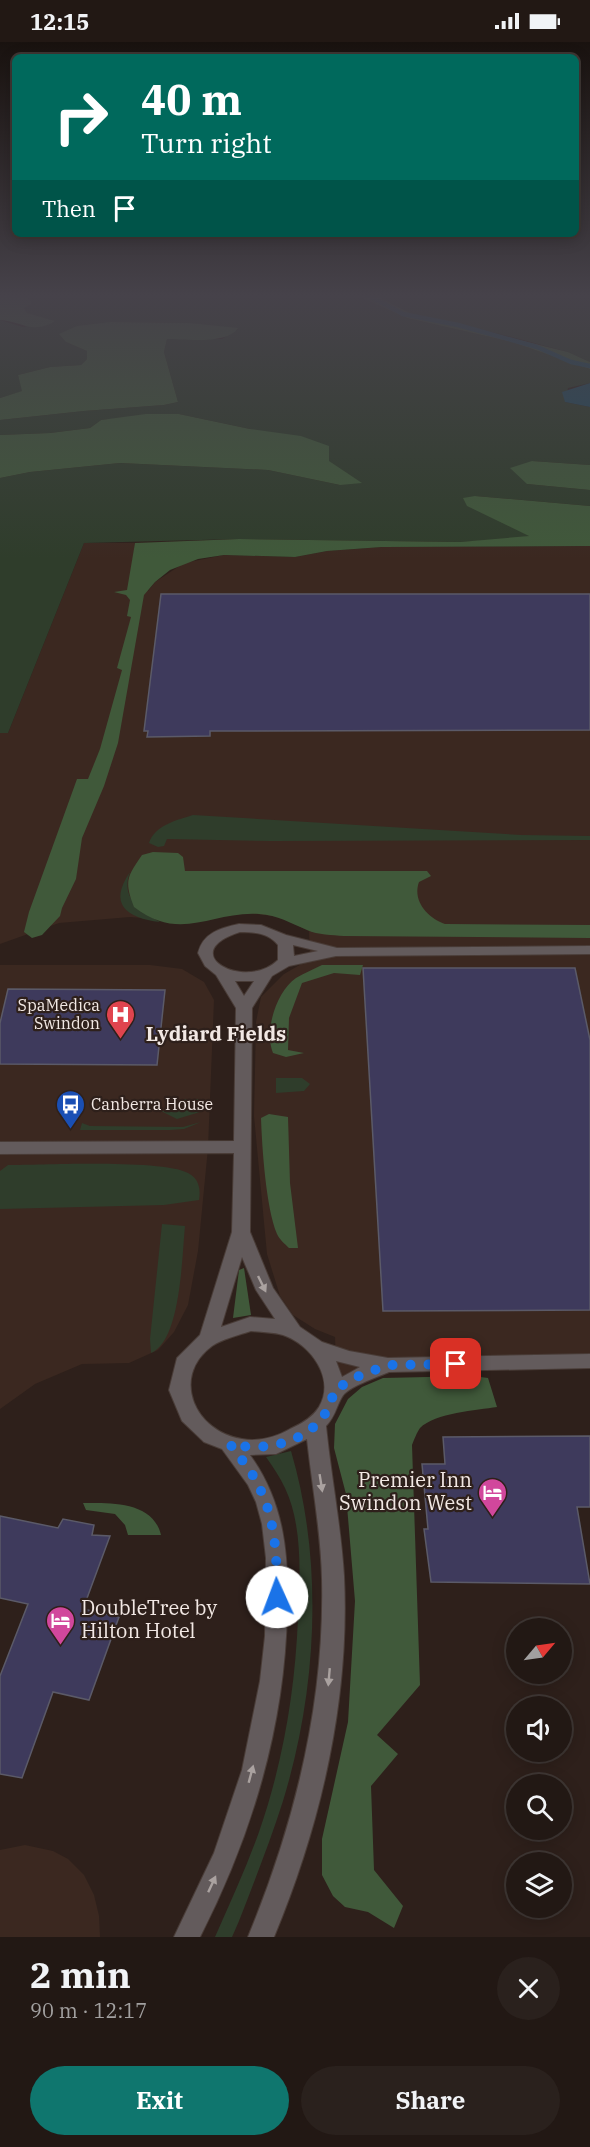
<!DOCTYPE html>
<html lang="en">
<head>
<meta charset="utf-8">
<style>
  :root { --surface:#221814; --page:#2a211d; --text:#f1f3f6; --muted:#a2a0a0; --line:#3f3734; --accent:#0f766e }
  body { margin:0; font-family:"IBM Plex Serif",serif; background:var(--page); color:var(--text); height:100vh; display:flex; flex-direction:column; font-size:22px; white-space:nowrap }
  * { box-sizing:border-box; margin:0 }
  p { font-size:20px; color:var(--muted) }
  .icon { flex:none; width:33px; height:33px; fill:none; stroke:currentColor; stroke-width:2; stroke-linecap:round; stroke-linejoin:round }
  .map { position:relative; height:1895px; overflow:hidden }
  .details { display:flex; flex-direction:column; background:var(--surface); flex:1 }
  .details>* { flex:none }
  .top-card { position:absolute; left:12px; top:12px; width:567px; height:183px; border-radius:9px; box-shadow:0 3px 15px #0003,0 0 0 2px var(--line); background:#00695c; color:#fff; overflow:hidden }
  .needle { width:39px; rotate:61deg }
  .buttons { position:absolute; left:506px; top:1576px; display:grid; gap:12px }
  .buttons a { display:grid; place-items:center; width:66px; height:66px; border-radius:50%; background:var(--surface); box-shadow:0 3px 15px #0003,0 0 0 2px var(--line); font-size:30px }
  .pin { position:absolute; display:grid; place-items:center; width:51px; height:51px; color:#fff; margin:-26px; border-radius:12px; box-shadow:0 3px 9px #0006 }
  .me { position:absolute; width:66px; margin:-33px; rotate:358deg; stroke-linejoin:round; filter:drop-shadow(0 0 4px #0008) }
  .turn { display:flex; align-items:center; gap:21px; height:126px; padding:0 30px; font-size:27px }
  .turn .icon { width:78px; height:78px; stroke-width:2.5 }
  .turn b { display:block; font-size:42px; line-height:51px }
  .then { display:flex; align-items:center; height:57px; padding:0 30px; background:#0003; gap:12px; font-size:22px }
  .round { display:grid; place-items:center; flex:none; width:63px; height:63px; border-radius:32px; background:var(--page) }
  .head { display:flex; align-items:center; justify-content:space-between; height:102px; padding:0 30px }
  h1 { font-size:36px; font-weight:800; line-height:45px }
  .primary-button { display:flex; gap:12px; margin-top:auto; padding:12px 30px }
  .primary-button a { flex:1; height:69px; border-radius:36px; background:var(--accent); color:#fff; font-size:24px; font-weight:800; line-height:69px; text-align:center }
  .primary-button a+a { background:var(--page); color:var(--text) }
  .status { display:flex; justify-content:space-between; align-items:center; height:42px; padding:0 30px; background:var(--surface); direction:ltr }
  .status svg { height:16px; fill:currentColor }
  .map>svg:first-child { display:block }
</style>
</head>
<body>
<div class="status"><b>12:15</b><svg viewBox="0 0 49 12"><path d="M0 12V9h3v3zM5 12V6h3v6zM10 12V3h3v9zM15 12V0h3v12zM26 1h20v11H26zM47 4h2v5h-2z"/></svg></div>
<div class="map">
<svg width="590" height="1895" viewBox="0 0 590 1895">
  <rect width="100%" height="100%" fill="#2e201b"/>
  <g fill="#3b2820">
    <polygon points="84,501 135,501 134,515 148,549 155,540 184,521 224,513 295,515 327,509 382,505 590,504 590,1324 374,1326 337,1349 335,1295 315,1287 293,1273 280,1254 267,1212 254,1074 256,980 261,955 284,932 310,917 309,889 280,875 235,869 180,879 130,875 59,881 0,902 0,691 8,691"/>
    <polygon points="0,923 150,923 182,927 204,940 214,958 208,1106 198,1209 188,1263 174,1290 158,1308 129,1321 82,1322 35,1342 0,1367"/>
    <polygon points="25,1803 53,1809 68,1817 84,1833 94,1853 99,1874 100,1895 0,1895 0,1808"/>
  </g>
  <g fill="#2f3d2b">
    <polygon points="15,252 353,252 407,276 512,300 590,327 590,341 568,346 565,360 590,365 590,423 532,419 527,442 590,448 590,464 475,454 530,494 521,497 460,500 239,497 84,501 8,691 0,691 0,436 30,430 120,421 268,428 340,443 250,387 179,372 101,378 90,386 50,391 0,393 0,378 84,369 164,363 178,360 164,310 167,297 222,297 238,287 190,281 111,280 66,300 87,309 87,317 81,323 50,325 18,333 23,349 0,356 0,278 23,285 54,279 26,271 21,254"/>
    <polygon points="373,252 590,252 590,320 568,310 512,295 410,271"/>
    <path d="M193,773L521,793L590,794V798L271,799L167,797L164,804L158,805L149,801C155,783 177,778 193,773Z"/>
    <path d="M130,830C120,856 140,868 160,880C126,876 108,862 130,830Z"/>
    <polygon points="302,1036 310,1042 304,1049 276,1051 276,1036"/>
    <polygon points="183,1057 203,1057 200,1070 177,1077 161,1069 184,1069"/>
    <polygon points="201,1080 184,1087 170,1088 80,1088 82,1081 90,1084 183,1085"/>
    <path d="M8,1123C43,1123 162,1117 188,1131C199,1136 201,1148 199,1158L164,1163L0,1167V1129Z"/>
    <path d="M162,1182L185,1184C182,1213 181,1299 151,1311L150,1297Z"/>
    <path d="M291,1409C324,1521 317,1648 283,1759C270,1800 254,1840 239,1879L232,1895H215C230,1861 246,1826 259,1790C283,1721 295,1649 298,1576C300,1535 303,1484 285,1446C280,1435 273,1425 266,1415Z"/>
  </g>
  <g fill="#40593a">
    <path d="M0,252H15L31,258V262L24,266L27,271L55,279C33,293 20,279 0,278Z"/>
    <polygon points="353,252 373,252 410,271 568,310 590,320 590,327 512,300 407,276"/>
    <path d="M111,280L190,281L238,286C227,303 185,297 167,297L164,310L178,360L164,363L84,369L0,378V356L22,349L18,333L50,325L81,323L87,317V309L66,300L59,292L77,284Z"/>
    <polygon points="146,372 179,372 250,387 301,394 329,404 329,419 362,441 340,443 268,428 120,421 30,430 0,436 0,393 50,391 90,386 101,378"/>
    <polygon points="532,419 590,423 590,448 527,442 510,426"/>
    <polygon points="475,454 590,464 590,504 382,505 327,509 295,515 224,513 198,517 170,528 155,540 144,553 118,701 104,744 82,796 76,837 62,866 60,874 42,893 32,896 24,890 29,870 77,737 88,737 100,707 122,628 117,626 131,575 127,574 130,558 126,553 114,550 127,548 135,501 239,497 460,500 529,494 467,464 463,456"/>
    <path d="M153,810L178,811L183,815L185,829H427L431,834L419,840C412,859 428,876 445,882L590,883V896L344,894C332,893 318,893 307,888C290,881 278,873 259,872C211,869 181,901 134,865C124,839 127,835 142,813Z"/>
    <path d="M322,923H363L360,933L334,931L302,941L289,976L288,1008L304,1011L286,1015L273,1011C264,989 276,950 296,936C304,931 314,927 322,923Z"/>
    <path d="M269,1072L288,1075L290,1141L298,1206H289C285,1202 279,1197 277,1192C266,1166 262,1106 261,1076Z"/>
    <polygon points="244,1226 251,1273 233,1276 239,1228"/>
    <path d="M473,1334L488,1336L497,1365C477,1368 435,1371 420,1386C417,1390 414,1398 412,1403L420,1643L377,1693L398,1712L371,1744L374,1828L403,1864L394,1886L368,1870L345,1865L333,1854L322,1833V1797L348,1680L355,1559L346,1452L334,1406L335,1382L348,1357L362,1345L383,1336Z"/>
    <path d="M83,1461C110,1461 153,1459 161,1493H128L125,1483L115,1472L86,1468Z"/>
  </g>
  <polygon fill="#214c5f" points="590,341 590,365 565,360 562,350"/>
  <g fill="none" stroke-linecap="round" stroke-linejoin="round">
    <polyline stroke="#214c5f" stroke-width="4.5" points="366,252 403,272 458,283 537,305 571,320 590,324"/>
  </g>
  <g fill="#3e3a5c" stroke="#5b5a68" stroke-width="1.5">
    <polygon points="161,552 590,552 590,688 210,689 210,694 147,695 148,689 144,689"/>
    <polygon points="363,926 575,926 590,998 590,1268 383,1269"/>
    <polygon points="8,947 165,948 157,1023 0,1022 0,981"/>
    <polygon points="590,1394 590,1465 577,1465 590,1542 431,1540 424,1487 428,1487 422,1422 445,1422 443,1395"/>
    <polygon points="0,1474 58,1486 63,1477 94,1483 92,1493 110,1494 83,1567 119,1575 89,1658 53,1650 22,1736 0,1732 0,1634 28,1562 0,1556"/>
  </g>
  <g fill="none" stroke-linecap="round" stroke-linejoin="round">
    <defs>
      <path id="street" d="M239,882L261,883L286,893L337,906L590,904V912L336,914L289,924L272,934L252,966L250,1190L273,1246L300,1285L322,1300L349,1309L388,1316L590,1312V1326L389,1330C378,1335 347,1345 342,1355C336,1365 335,1375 326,1384C331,1434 341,1484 344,1534C350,1657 321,1782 274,1895H248C295,1781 325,1661 322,1537C321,1490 312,1444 307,1397L276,1412L250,1413C284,1460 289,1512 287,1569C285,1683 252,1793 200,1895H174L214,1811L242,1728L260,1639L265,1594L266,1516L262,1482L256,1460L248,1443L222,1407L204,1400L182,1379L169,1348L177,1316L200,1293L232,1190L234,1111L0,1112V1100L234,1099L236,966L216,933L205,924L198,911C203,891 220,886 239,882ZM240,890C255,890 269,891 278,903V918C245,950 174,911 240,890ZM293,903L318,909L294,914ZM235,939H254L244,954ZM242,1215L256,1248L275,1277L250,1275L221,1285ZM251,1289C261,1290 273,1290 283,1293C310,1302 336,1336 319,1365C312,1376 301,1382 290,1387C276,1395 259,1400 242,1397C195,1390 170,1335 212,1304C222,1297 239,1293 251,1289ZM336,1319L360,1325L342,1335Z"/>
    </defs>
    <use href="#street" stroke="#493c37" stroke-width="2"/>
    <use href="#street" fill="#635b5c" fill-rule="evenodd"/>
  </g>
  <defs><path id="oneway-solid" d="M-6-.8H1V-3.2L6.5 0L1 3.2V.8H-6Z" transform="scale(1.5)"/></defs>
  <g fill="#aaa2a0">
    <use href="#oneway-solid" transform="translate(262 1242) rotate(64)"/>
    <use href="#oneway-solid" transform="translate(321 1441) rotate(81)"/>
    <use href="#oneway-solid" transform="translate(329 1635) rotate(95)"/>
    <use href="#oneway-solid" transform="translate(251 1732) rotate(-75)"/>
    <use href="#oneway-solid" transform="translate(212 1842) rotate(-65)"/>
  </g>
  <linearGradient id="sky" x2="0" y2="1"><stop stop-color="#19120f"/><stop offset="0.49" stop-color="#46424a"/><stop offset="1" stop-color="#46424a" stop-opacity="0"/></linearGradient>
  <rect width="590" height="517" fill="url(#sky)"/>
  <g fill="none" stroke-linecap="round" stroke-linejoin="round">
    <path stroke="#1a73e8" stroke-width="10" stroke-dasharray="0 18" d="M277,1555C277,1518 276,1478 259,1445C252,1429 240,1416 230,1402C272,1412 326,1396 334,1348L359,1334L388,1323L456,1322"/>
  </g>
  <defs>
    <symbol id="hospital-pin" viewBox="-11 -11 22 30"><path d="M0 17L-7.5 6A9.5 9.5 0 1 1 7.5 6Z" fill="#e0444e" stroke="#2e201b"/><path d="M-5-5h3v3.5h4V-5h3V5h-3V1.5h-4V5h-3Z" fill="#fff"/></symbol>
    <symbol id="bus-pin" viewBox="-11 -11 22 30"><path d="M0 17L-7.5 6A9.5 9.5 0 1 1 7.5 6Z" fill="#1a4fb4" stroke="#2e201b"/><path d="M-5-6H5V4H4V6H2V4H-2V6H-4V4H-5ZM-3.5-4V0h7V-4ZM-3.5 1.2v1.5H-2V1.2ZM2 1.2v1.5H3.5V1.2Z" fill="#fff"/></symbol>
    <symbol id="hotel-pin" viewBox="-11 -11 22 30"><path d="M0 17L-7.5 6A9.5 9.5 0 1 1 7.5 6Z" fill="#d1479c" stroke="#2e201b"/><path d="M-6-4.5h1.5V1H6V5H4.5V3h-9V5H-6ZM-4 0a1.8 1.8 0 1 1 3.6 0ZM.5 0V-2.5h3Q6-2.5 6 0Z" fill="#fff"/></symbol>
  </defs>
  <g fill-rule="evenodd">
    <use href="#hospital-pin" x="104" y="956" width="33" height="45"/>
    <use href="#bus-pin" x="54" y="1046" width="33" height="45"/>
    <use href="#hotel-pin" x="476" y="1434" width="33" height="45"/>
    <use href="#hotel-pin" x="44" y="1562" width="33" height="45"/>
  </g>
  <g text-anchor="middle" stroke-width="4.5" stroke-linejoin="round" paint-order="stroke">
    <g font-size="16" fill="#f2e8e4" stroke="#2e201b" text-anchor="end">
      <text x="100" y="969">SpaMedica<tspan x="100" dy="18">Swindon</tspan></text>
      <text x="91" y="1068" text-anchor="start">Canberra House</text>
    </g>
    <g font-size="20" font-weight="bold" fill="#f2e8e4" stroke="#2e201b">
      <text x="216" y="999">Lydiard Fields</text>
    </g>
    <g font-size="20" fill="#f2e8e4" stroke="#2e201b" text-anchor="end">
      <text x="472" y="1445">Premier Inn<tspan x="472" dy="23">Swindon West</tspan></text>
      <text x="81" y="1573" text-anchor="start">DoubleTree by<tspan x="81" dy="23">Hilton Hotel</tspan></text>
    </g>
  </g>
</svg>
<div class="buttons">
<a><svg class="needle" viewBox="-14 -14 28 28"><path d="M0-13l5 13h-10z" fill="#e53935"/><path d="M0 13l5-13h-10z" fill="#a2a0a0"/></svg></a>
<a><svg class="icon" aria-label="sound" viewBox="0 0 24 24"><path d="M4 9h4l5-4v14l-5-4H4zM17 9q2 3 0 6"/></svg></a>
<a><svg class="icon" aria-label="search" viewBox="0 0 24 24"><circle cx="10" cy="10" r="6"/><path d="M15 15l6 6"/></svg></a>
<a><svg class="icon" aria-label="layers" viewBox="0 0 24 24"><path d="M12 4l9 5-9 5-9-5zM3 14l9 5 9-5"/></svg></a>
</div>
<div class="pin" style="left:456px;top:1322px;background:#d93025"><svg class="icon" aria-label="arrive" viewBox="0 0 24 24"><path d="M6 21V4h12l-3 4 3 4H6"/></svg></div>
<svg class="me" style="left:277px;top:1555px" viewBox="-20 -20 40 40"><circle r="19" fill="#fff"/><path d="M0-13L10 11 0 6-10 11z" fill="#1a73e8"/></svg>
<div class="top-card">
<div class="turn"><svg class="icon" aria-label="right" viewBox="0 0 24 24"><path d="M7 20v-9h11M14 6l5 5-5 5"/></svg><div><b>40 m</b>Turn right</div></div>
<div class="then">Then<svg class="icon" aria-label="arrive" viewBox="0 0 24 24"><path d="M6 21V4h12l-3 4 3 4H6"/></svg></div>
</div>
</div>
<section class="details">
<div class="head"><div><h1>2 min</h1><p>90 m · 12:17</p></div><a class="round"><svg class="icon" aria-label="close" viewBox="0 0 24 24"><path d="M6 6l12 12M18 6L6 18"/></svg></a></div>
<div class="primary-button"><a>Exit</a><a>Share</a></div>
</section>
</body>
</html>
